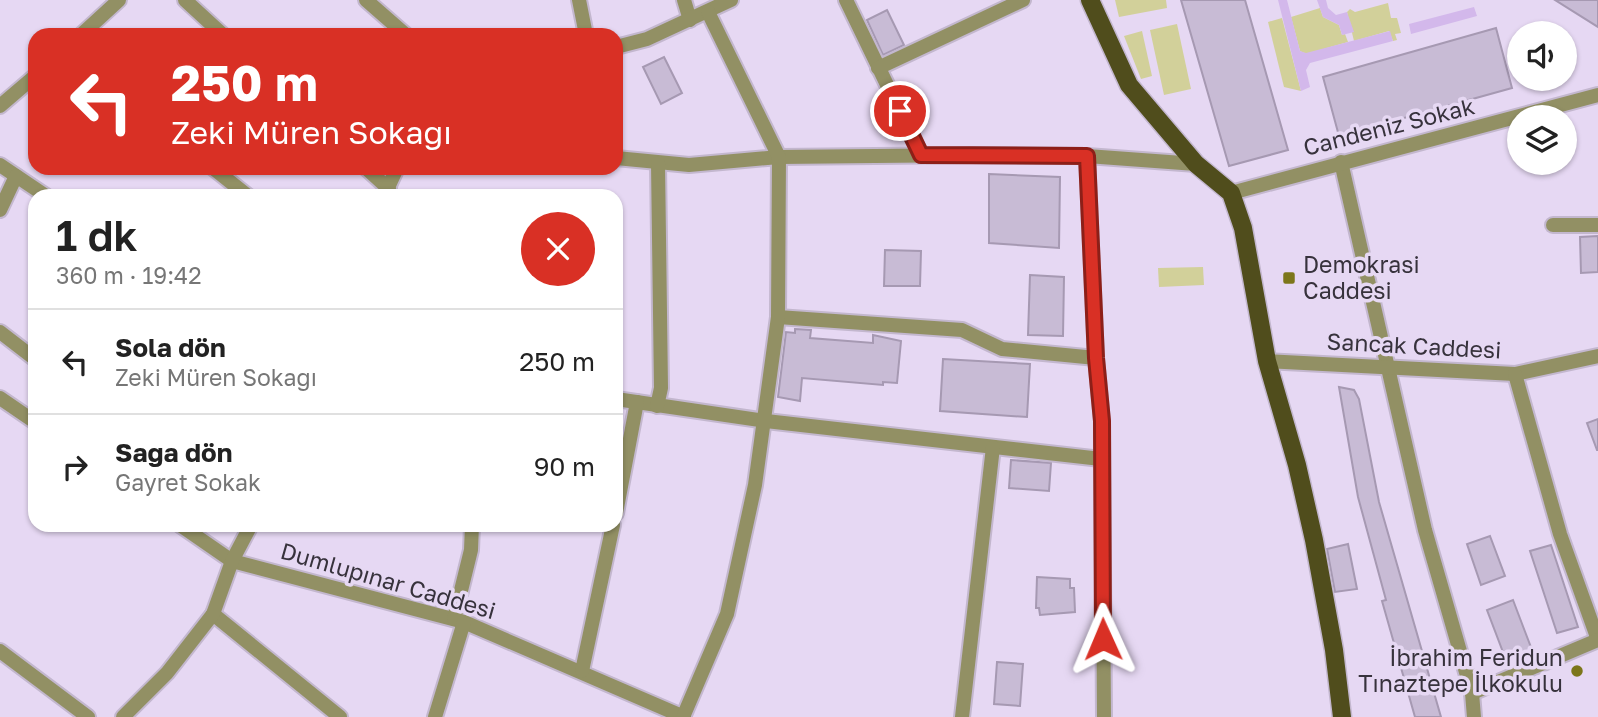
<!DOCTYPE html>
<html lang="tr">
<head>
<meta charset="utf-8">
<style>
  :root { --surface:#fff; --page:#f6f6f6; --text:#222; --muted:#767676; --line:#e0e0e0 }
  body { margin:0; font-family:"Golos Text",sans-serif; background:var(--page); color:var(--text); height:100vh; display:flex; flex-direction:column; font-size:26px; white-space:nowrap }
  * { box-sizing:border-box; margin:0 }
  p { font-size:23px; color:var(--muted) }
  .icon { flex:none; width:38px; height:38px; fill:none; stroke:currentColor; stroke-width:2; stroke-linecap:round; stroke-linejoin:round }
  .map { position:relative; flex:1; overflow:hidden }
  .drawer { position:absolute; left:28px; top:189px; width:595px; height:343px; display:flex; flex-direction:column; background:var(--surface); border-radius:21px; box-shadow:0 2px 5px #0004 }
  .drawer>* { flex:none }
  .hud { position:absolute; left:28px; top:28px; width:595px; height:147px; border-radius:21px; box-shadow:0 2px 5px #0004; background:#d93025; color:#fff; overflow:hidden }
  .buttons { position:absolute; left:1507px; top:21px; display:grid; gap:14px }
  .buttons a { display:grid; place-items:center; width:70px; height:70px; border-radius:50%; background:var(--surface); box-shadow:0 2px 5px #0004; font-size:35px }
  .pin { position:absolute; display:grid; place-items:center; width:60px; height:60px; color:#fff; margin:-30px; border:4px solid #fff; border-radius:50%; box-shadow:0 2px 7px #0007 }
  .me { position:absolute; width:77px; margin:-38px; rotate:359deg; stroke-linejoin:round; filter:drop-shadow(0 0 5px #0008) }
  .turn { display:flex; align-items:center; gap:24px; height:147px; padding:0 28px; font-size:32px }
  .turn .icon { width:91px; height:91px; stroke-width:2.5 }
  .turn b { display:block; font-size:49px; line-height:60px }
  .round { display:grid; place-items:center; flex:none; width:74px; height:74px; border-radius:37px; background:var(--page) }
  .overview { display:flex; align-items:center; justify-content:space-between; height:119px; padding:0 28px }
  h1 { font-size:42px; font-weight:600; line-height:52px }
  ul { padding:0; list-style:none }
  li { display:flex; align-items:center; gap:21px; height:105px; padding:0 28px; border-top:2px solid var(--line) }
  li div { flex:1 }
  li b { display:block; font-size:26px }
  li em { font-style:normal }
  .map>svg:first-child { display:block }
</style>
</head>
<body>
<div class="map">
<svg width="1598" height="717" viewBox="0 0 1598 717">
  <rect width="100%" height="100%" fill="#e6d8f3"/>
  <g fill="#d2d09a">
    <polygon points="1115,0 1166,0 1167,8 1119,17"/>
    <polygon points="1388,3 1391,18 1397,18 1401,33 1395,34 1397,40 1393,41 1389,31 1354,41 1347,12 1350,9 1355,12"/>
    <polygon points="1320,8 1323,17 1339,25 1342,35 1345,34 1348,42 1306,54 1300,51 1291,17"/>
    <polygon points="1282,18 1301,91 1284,87 1268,22"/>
    <polygon points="1177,24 1191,89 1164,95 1150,30"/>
    <polygon points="1142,31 1152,76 1141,79 1124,36"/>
    <polygon points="1203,267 1204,285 1159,287 1158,268"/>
  </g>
  <g fill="#d3b8eb">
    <polygon points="1278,0 1287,0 1300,51 1306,53 1390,31 1393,41 1310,63 1306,70 1310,87 1301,91"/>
    <polygon points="1317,0 1326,0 1328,8 1336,15 1347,12 1354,32 1342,35 1339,25 1323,17"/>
    <polygon points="1474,7 1477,16 1411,34 1409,24"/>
  </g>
  <g fill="#c8bbd5" stroke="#a699b2" stroke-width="2">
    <polygon points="1181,0 1245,0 1288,150 1229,166"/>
    <polygon points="1555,0 1598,0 1598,27"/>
    <polygon points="887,10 904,45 883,55 867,20"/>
    <polygon points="1496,28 1512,88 1339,136 1323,77"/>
    <polygon points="664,57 682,93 661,104 643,67"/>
    <polygon points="989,174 1060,177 1059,248 989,243"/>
    <polygon points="1598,236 1598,272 1581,273 1580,237"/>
    <polygon points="885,250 921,251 920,286 884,286"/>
    <polygon points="1030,275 1064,277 1063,336 1028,335"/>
    <polygon points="795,329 811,330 810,338 873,343 873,335 901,341 897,383 883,382 883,385 802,378 800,401 778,397 786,332 795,333"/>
    <polygon points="943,359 1030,364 1027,417 940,411"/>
    <polygon points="1339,387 1354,390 1359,399 1379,502 1441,717 1415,717 1382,601 1386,600 1358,497"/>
    <polygon points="1598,419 1598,450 1597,450 1587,423"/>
    <polygon points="1011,460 1051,463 1049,491 1009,488"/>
    <polygon points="1490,536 1505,576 1481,585 1467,544"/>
    <polygon points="1348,544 1357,589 1335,592 1327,549"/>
    <polygon points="1551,545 1578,627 1557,633 1530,551"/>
    <polygon points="1037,577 1070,579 1070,588 1074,588 1075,612 1040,615 1039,608 1036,608"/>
    <polygon points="1513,600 1532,650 1506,660 1487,610"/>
    <polygon points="997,662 1023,664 1020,706 994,704"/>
  </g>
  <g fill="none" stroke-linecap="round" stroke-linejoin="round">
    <defs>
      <g id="minor">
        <polyline points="185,0 223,35"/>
        <polyline points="366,0 406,35"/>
        <polyline points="579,0 586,35"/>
        <polyline points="684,0 690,20"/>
        <polyline points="846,0 921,155"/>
        <polyline points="81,35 119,0"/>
        <polyline points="616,47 647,39 731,0"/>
        <polyline points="878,68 1023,0"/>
        <polyline points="0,106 35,76"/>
        <polyline points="1087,156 1096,358 1102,421 1104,717"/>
        <polyline points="616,158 689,165 779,157 971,155 1087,156 1196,164"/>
        <polyline points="1341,162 1425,530 1472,693 1474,717"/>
        <polyline points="0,165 46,196"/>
        <polyline points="213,168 248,196"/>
        <polyline points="366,168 389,189"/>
        <polyline points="1231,193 1598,95"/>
        <polyline points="384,196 397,168"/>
        <polyline points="0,210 16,176"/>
        <polyline points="1553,225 1598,225"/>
        <polyline points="778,317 962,330 1002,349 1096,358"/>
        <polyline points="0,332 35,359"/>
        <polyline points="1267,361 1515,374 1598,356"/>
        <polyline points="1515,374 1560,534 1598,640"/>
        <polyline points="0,398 35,422"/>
        <polyline points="616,399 766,421 1101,459"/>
        <polyline points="657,406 661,388 658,163"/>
        <polyline points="616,513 637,402"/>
        <polyline points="180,525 232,561 464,622 684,717"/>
        <polyline points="213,614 340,717"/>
        <polyline points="454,619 471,550 472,525"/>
        <polyline points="0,651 88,717"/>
        <polyline points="582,671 613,525"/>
        <polyline points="1472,693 1598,640"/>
        <polyline points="123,717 167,673 213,614 232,561 251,525"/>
        <polyline points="435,717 464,622"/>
        <polyline points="683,717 727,614 755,485 778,317 779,157 708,12"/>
        <polyline points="962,717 993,447"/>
      </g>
      <polyline id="major" points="1090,0 1129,85 1196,164 1231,193 1243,228 1267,361 1297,465 1314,540 1334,650 1342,717"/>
    </defs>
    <use href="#minor" stroke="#c3b7ce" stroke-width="18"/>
    <use href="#major" stroke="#c3b7ce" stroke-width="21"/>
    <use href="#minor" stroke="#929064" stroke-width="14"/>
    <use href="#major" stroke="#504d1c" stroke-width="18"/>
  </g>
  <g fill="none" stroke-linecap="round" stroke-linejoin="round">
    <defs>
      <polyline id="route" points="900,111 921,155 1087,156 1096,358 1102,421 1103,639"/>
    </defs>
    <use href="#route" stroke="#8d1f18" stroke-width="18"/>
    <use href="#route" stroke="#d93025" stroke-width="12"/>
  </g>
  <g fill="#7c761a" stroke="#e6d8f3" stroke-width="2.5">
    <rect x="1282" y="271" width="14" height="14" rx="3.5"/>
    <circle cx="1577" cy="671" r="7"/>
  </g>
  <g text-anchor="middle" stroke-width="7" stroke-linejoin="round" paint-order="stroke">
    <g font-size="23" fill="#37323c" stroke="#e6d8f3">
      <text transform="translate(1389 127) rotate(-14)" y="8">Candeniz Sokak</text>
      <text transform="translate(1414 346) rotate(3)" y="8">Sancak Caddesi</text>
      <text transform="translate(388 581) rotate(16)" y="8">Dumlupınar Caddesi</text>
    </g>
    <g font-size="23" fill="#37323c" stroke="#e6d8f3" text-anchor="start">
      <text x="1303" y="273">Demokrasi<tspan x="1303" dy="26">Caddesi</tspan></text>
      <text x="1563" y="666" text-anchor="end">İbrahim Feridun<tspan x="1563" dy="26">Tınaztepe İlkokulu</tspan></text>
    </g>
  </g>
</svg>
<div class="buttons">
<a><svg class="icon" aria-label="sound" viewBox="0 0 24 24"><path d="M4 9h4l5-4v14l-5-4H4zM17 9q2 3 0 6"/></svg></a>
<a><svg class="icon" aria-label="layers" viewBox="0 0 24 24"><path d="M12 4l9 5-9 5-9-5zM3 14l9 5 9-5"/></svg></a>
</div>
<div class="pin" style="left:900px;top:111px;background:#d93025"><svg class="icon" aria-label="arrive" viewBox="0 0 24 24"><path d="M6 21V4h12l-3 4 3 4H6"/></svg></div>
<svg class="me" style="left:1103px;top:639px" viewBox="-20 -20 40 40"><path d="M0-17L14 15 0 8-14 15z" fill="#d93025" stroke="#fff" stroke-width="4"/></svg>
<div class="hud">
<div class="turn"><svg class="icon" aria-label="left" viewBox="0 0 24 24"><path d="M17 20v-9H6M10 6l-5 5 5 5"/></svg><div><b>250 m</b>Zeki Müren Sokağı</div></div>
</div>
<section class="drawer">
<div class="overview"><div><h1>1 dk</h1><p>360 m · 19:42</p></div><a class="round" style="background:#d93025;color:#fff"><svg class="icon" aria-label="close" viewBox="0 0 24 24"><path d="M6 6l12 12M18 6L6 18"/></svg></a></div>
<ul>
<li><svg class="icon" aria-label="left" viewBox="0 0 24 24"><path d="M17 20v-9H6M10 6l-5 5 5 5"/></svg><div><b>Sola dön</b><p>Zeki Müren Sokağı</p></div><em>250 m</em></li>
<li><svg class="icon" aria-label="right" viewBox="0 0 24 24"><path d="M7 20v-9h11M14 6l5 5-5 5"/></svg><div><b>Sağa dön</b><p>Gayret Sokak</p></div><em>90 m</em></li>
</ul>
</section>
</div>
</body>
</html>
